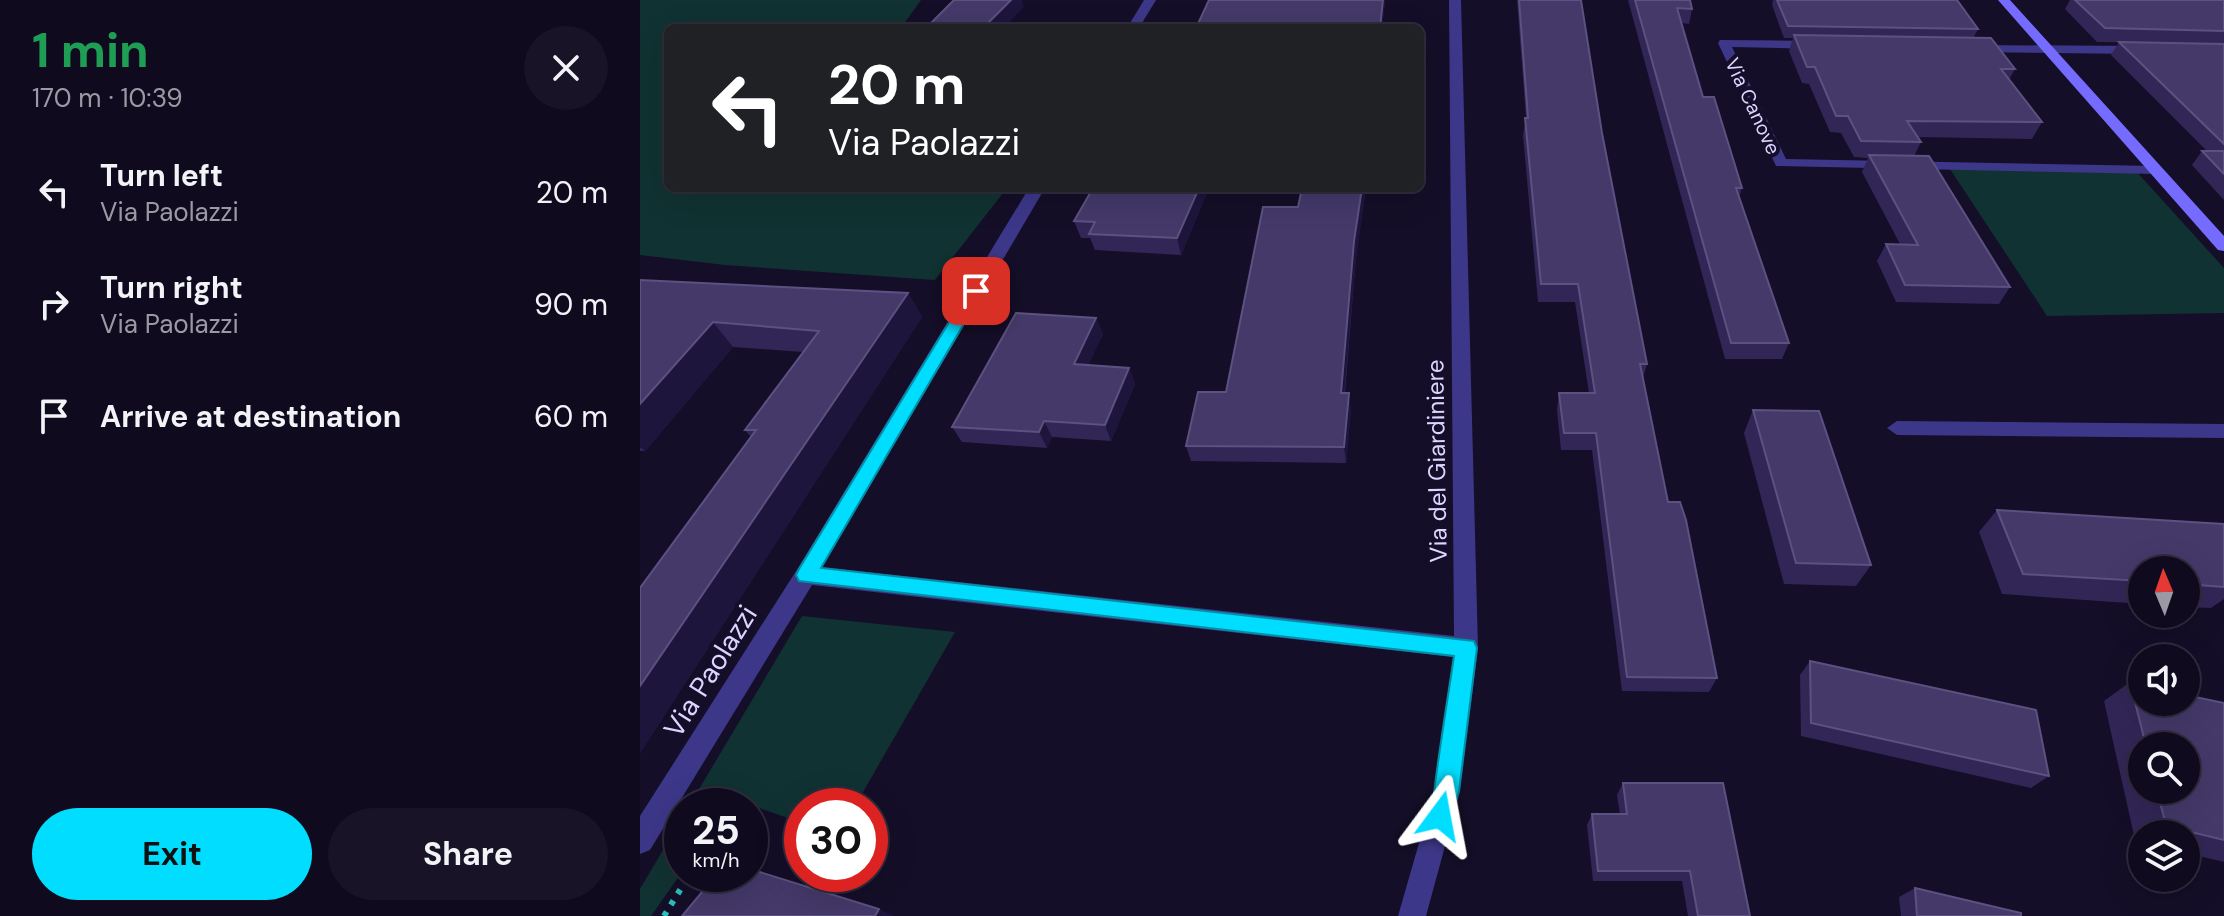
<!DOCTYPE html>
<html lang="en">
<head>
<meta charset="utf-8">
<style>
  :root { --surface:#0f0a1e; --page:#181327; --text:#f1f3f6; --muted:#9b9aa4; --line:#2f2b3c; --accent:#01ddff }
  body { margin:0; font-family:"DM Sans",sans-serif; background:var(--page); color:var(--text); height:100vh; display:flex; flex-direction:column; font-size:30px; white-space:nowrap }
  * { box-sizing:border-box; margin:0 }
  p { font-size:26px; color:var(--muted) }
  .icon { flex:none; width:44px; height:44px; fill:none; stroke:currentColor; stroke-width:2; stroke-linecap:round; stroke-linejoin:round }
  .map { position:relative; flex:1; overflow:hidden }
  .panel { display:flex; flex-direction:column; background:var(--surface); width:640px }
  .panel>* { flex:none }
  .guide { position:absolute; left:24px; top:24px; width:760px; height:168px; border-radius:12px; box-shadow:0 8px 32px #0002,0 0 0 2px var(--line); background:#202124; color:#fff; overflow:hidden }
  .needle { width:52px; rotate:358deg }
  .fabs { position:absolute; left:1488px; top:556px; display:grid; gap:16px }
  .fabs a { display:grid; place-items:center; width:72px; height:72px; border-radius:50%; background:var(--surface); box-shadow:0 8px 32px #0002,0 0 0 2px var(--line); font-size:40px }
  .speed { position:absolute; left:24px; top:788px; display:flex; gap:16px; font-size:40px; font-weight:700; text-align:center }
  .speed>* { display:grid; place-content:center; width:104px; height:104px; border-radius:50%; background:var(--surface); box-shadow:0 8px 32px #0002,0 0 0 2px var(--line); line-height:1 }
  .speed small { font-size:20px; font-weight:400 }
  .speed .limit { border:12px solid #d22; background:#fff; color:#111 }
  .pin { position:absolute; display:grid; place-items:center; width:68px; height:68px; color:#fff; margin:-34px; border-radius:16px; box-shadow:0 4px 12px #0006 }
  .me { position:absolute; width:88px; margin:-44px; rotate:13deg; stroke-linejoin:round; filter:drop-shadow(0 0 6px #0008) }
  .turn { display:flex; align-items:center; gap:28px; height:168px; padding:0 32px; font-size:36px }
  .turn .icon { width:104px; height:104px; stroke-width:2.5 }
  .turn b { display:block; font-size:56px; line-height:68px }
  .round { display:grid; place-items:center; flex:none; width:84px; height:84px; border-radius:42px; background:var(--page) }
  .headline { display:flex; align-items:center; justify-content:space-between; height:136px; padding:0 32px }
  h1 { font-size:48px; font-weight:700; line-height:60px; color:#1e9e55 }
  .cta { display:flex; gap:16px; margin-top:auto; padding:16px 32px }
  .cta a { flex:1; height:92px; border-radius:48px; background:var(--accent); color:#111; font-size:32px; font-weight:700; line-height:92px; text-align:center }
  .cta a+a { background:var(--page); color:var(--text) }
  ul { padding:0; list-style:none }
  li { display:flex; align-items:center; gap:24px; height:112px; padding:0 32px }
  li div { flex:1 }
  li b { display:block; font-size:30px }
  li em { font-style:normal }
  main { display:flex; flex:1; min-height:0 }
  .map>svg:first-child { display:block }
</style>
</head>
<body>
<main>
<section class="panel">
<div class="headline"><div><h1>1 min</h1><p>170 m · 10:39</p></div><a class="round"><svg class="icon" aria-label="close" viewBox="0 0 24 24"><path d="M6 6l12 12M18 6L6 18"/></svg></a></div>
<ul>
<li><svg class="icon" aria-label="left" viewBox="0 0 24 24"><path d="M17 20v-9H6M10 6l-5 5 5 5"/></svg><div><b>Turn left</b><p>Via Paolazzi</p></div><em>20 m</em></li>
<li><svg class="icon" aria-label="right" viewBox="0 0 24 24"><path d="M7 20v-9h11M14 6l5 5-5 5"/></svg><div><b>Turn right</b><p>Via Paolazzi</p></div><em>90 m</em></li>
<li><svg class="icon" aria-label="arrive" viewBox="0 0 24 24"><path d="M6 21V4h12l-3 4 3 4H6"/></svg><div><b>Arrive at destination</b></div><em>60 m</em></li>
</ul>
<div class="cta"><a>Exit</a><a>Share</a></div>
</section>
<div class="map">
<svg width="1584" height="916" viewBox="0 0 1584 916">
  <rect width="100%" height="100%" fill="#140e28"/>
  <g fill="#113232">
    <polygon points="0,0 281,0 261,28 28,28 28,188 367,188 295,280 85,265 0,255"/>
    <polygon points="1308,166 1495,170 1584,268 1584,313 1407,316"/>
    <polygon points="162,616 315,632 215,806 162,806 162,823 94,799 89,806 49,806"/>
    <polygon points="42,818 42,872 11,916 0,916 0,889"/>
  </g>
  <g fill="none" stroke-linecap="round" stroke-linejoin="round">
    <polyline stroke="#29bfbc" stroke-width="6" stroke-dasharray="5 8" stroke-linecap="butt" points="24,916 50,874"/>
    <g fill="#3d3789" fill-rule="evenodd">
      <polygon points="504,0 516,0 499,28 487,28"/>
      <polygon points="809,0 821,0 838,648 820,791 786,916 758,916 794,791 813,657 172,585 10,850 0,854 0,816 158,568 389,188 405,188 182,567 814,636"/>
      <polygon points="1080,40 1179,41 1185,45 1179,49 1092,47 1146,159 1516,166 1523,170 1516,174 1136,166 1078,43"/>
      <polygon points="1331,45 1499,46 1505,50 1499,54 1335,52 1329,48"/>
      <polygon points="1257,421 1584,424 1584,438 1257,435 1247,428"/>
    </g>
    <polygon fill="#756cff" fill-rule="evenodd" points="1358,0 1370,0 1584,236 1584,251 1578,250"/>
  </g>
  <g fill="#322657" fill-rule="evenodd">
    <polygon points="745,0 742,28 556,28"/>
    <polygon points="877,0 941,0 962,133 1007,364 1003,378 1028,502 1077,678 1069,692 982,691 952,450 921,450 917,410 919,393 949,393 935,302 898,302 883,135 886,118"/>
    <polygon points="988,0 1050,0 1052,9 1049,24 1041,23 1063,97 1102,188 1099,197 1149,343 1142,359 1085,359"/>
    <polygon points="1133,0 1317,0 1338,29 1334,37 1375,69 1369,80 1402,122 1392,139 1278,137 1281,142 1274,156 1370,287 1359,304 1256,302 1237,261 1246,244 1260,244 1222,172 1228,158 1214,157 1201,133 1190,132 1169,84 1162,83 1149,51 1153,38 1144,38 1132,5"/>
    <polygon points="1430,0 1584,0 1584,200 1552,165 1562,151 1567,151 1471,55 1479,42 1541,43 1457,42 1425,9"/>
    <polygon points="453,188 569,188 541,255 455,250 450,238 441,238 434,221"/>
    <polygon points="662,188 726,188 716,257 705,393 711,409 706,463 551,461 546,446 586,392 658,207"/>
    <polygon points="0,280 268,293 282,317 0,753 0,588 111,437 105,430 163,352 93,347 5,451 0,451"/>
    <polygon points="456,318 463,334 448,365 489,368 495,384 471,441 412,437 407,448 322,442 312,427"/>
    <polygon points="1113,410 1231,565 1216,586 1144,584 1104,433"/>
    <polygon points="1357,510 1584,524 1584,599 1571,608 1546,607 1546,570 1502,570 1502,604 1362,594 1339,532"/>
    <polygon points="1170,661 1409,776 1391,788 1161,736 1160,675"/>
    <path d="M1490,682L1584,703V862L1546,853V834H1502V842L1495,840L1464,701ZM1502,746H1546V790H1502Z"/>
    <polygon points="983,783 1110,916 1048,916 1042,881 953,881 947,825 952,814 980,814 977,795"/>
    <polygon points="1275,888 1381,916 1261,916 1259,897"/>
  </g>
  <g fill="#1e153c">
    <polygon points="371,0 382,0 384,7 364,28 343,28"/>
    <polygon points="743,0 745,0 742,28 740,28"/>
    <polygon points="559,188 569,188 541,255 537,238"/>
    <polygon points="722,188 726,188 716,257 703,409 701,393 714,241"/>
    <polygon points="268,293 282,317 0,753 0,686"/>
    <polygon points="456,318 463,334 441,380 434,364"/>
    <polygon points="73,322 93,347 5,451 0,447 0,404"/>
    <polygon points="489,368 495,384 471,441 465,425"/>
    <polygon points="709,393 711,409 706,463 704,447"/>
    <polygon points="404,421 412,437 407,448 399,432"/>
    <polygon points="239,909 254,916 235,916"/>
  </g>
  <g fill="#443969" stroke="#5c5180" stroke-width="2">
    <polygon points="314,0 371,0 343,28 286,28"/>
    <polygon points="569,0 743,0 740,28 644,28 630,24 628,28 556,28"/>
    <polygon points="879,0 941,0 962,133 1007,364 1000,364 1028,502 1040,502 1046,520 1077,678 987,677 956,433 924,433 919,393 955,393 938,284 901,284 885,118 888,118"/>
    <polygon points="995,0 1050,0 1052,9 1037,8 1063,97 1074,97 1102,188 1096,188 1149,343 1091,343"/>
    <polygon points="1137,0 1317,0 1338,29 1148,26"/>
    <polygon points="1435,0 1584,0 1584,31 1465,28"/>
    <polygon points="1154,35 1351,38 1375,69 1361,69 1402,122 1267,121 1281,142 1221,141 1208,116 1196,116 1175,67 1167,67"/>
    <polygon points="1479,42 1584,44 1584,144"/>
    <polygon points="1562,151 1584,151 1584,174"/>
    <polygon points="1229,155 1289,156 1370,287 1265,285 1246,244 1278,245"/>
    <polygon points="453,188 559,188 537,238 449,234 455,222 434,221"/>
    <polygon points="662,188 722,188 714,241 701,393 709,393 704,447 546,446 558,392 586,392 623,207 658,207"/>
    <polygon points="0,280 268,293 0,686 0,588 116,430 105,430 179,331 73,322 0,404"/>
    <polygon points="376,313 456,318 434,364 489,368 465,425 404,421 399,432 312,427"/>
    <polygon points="1113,410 1179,411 1231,565 1156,563"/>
    <polygon points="1357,510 1584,524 1584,587 1546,584 1546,570 1502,570 1502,581 1383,574"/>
    <polygon points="1170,661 1396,710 1409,776 1171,723"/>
    <polygon points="1490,682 1502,685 1502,702 1546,702 1546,695 1584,703 1584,840 1526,826 1517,790 1546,790 1546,746 1506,746"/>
    <polygon points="983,783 1083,783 1110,916 1058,916 1050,871 958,871 952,814 987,814"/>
    <polygon points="110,869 239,909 235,916 42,916 77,874 110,874"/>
    <polygon points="1275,888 1381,913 1381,916 1277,916"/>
  </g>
  <path fill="#01ddff" stroke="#0190a6" stroke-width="2" d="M336,286L343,291L181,568L834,641L837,648L819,791L809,825L800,828L792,825C788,815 811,679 814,656L159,581L156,575L159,569L328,291Z"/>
  <g text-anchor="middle" stroke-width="8" stroke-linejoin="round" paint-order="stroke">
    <g font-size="20" fill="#dcd5ff" stroke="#140e28">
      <text transform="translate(1113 106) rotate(65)" y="7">Via Canove</text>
    </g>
    <g font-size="24" fill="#dcd5ff" stroke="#140e28">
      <text transform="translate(797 461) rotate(-91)" y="8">Via del Giardiniere</text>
    </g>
    <g font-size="28" fill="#dcd5ff" stroke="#140e28">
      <text transform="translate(70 671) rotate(-58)" y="10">Via Paolazzi</text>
    </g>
  </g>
</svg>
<div class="fabs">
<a><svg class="needle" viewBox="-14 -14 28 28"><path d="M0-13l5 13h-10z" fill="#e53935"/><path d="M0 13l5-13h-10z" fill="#9b9aa4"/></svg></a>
<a><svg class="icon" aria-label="sound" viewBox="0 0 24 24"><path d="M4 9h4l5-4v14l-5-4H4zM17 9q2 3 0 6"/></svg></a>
<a><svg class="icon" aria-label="search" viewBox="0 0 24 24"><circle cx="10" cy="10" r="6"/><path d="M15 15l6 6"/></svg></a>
<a><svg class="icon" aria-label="layers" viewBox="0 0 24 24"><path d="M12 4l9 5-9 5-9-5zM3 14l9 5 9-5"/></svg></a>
</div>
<div class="speed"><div>25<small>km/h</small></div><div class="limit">30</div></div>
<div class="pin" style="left:336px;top:291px;background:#d93025"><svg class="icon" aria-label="arrive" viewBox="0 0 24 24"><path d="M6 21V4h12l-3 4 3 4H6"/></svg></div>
<svg class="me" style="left:800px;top:816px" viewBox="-20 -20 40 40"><path d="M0-17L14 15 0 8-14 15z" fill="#01ddff" stroke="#fff" stroke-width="4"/></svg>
<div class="guide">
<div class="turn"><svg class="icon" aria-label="left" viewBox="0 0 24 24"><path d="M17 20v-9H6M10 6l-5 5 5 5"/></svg><div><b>20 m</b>Via Paolazzi</div></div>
</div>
</div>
</main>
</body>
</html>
